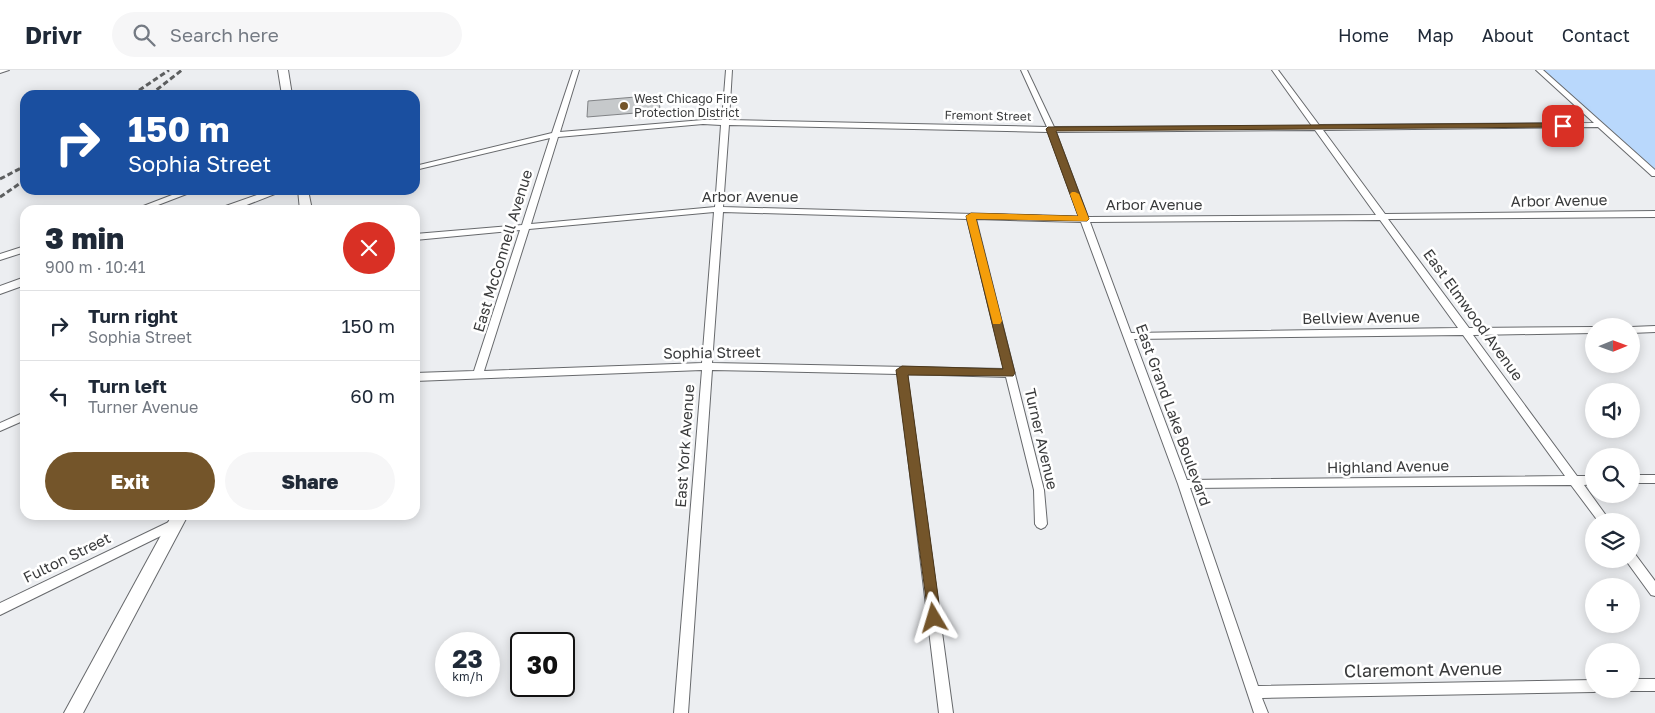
<!DOCTYPE html>
<html lang="en">
<head>
<meta charset="utf-8">
<style>
  :root { --surface:#fff; --page:#f6f6f7; --text:#1f2937; --muted:#747a83; --line:#e0e1e3; --accent:#74552a }
  body { margin:0; font-family:"Golos Text",sans-serif; background:var(--page); color:var(--text); height:100vh; display:flex; flex-direction:column; font-size:19px; white-space:nowrap }
  * { box-sizing:border-box; margin:0 }
  p { font-size:16px; color:var(--muted) }
  .icon { flex:none; width:28px; height:28px; fill:none; stroke:currentColor; stroke-width:2; stroke-linecap:round; stroke-linejoin:round }
  .map { position:relative; flex:1; overflow:hidden }
  .drawer { position:absolute; left:20px; top:135px; width:400px; height:315px; display:flex; flex-direction:column; background:var(--surface); border-radius:15px; box-shadow:0 2px 12px #0003 }
  .drawer>* { flex:none }
  .top-card { position:absolute; left:20px; top:20px; width:400px; height:105px; border-radius:15px; box-shadow:0 2px 12px #0003; background:#1a4fa0; color:#fff; overflow:hidden }
  .needle { width:32px; rotate:89deg }
  .fabs { position:absolute; left:1585px; top:248px; display:grid; gap:10px }
  .fabs a { display:grid; place-items:center; width:55px; height:55px; border-radius:50%; background:var(--surface); box-shadow:0 2px 12px #0003; font-size:25px }
  .speed { position:absolute; left:435px; top:562px; display:flex; gap:10px; font-size:25px; font-weight:700; text-align:center }
  .speed>* { display:grid; place-content:center; width:65px; height:65px; border-radius:50%; background:var(--surface); box-shadow:0 2px 12px #0003; line-height:1 }
  .speed small { font-size:12px; font-weight:400 }
  .speed .limit { border:2px solid #111; border-radius:8px; background:#fff; color:#111 }
  .pin { position:absolute; display:grid; place-items:center; width:42px; height:42px; color:#fff; margin:-21px; border-radius:10px; box-shadow:0 2px 8px #0006 }
  .me { position:absolute; width:55px; margin:-28px; rotate:353deg; stroke-linejoin:round; filter:drop-shadow(0 0 4px #0008) }
  .turn { display:flex; align-items:center; gap:18px; height:105px; padding:0 25px; font-size:22px }
  .turn .icon { width:65px; height:65px; stroke-width:2.5 }
  .turn b { display:block; font-size:35px; line-height:42px }
  .round { display:grid; place-items:center; flex:none; width:52px; height:52px; border-radius:26px; background:var(--page) }
  .overview { display:flex; align-items:center; justify-content:space-between; height:85px; padding:0 25px }
  h1 { font-size:30px; font-weight:800; line-height:38px }
  .button { display:flex; gap:10px; margin-top:auto; padding:10px 25px }
  .button a { flex:1; height:58px; border-radius:30px; background:var(--accent); color:#fff; font-size:20px; font-weight:800; line-height:58px; text-align:center }
  .button a+a { background:var(--page); color:var(--text) }
  ul { padding:0; list-style:none }
  li { display:flex; align-items:center; gap:15px; height:70px; padding:0 25px; border-top:1px solid var(--line) }
  li div { flex:1 }
  li b { display:block; font-size:19px }
  li em { font-style:normal }
  header { display:flex; align-items:center; gap:30px; box-sizing:border-box; height:70px; padding:0 25px; background:var(--surface); border-bottom:1px solid var(--line) }
  header strong { font-size:24px }
  nav { display:flex; gap:28px; margin-inline-start:auto; font-size:18px }
  .search { width:350px; height:45px; background:var(--page); display:flex; align-items:center; gap:12px; box-sizing:border-box; padding:0 18px; border-radius:28px; color:var(--muted); font-size:19px }
  .map>svg:first-child { display:block }
</style>
</head>
<body>
<header>
<strong>Drivr</strong>
<div class="search"><svg class="icon" aria-label="search" viewBox="0 0 24 24"><circle cx="10" cy="10" r="6"/><path d="M15 15l6 6"/></svg>Search here</div>
<nav><a>Home</a><a>Map</a><a>About</a><a>Contact</a></nav>
</header>
<div class="map">
<svg width="1655" height="643" viewBox="0 0 1655 643">
  <rect width="100%" height="100%" fill="#eceef1"/>
  <polygon fill="#b9d8fc" points="1539,0 1655,0 1655,104"/>
  <polygon fill="#c6c9cb" stroke="#818386" points="659,25 660,41 587,47 588,31"/>
  <g fill="none" stroke-linecap="round" stroke-linejoin="round">
    <defs>
      <g id="minor">
        <polygon points="0,0 9,0 0,3"/>
        <path d="M573,0H579L560,62L703,50H722L726,0H732L729,50L1047,57L1021,0H1027L1054,57L1312,56L1272,0H1278L1319,55L1594,53L1536,0H1543L1655,100V106H1652L1598,57L1323,60L1385,144L1655,141V147L1388,149L1469,258L1594,257V263L1473,265L1577,406H1594V414L1584,415L1610,451H1598L1571,415L1190,418L1258,616L1594,610V619H1599V620L1594,622L1262,628L1268,643H1254L1178,414L1081,152L976,149L1044,420L1047,454L1045,457L1041,459L1037,457L1035,454L1034,420L1006,307L907,304L953,643H939L898,304L712,300L688,643H674L702,300L415,311V303L474,301L520,160L415,170V164L522,155L550,68L415,100V96L552,63ZM703,54L721,55L715,137L531,154L558,67ZM729,55L1048,62L1079,147L723,137ZM1315,60L1376,145L1088,147L1056,62ZM714,142L702,293L484,301L529,159ZM723,142L967,149L1004,299L712,293ZM1380,150L1458,258L1131,263L1090,152ZM1463,265L1565,406L1187,410L1134,269Z"/>
        <polygon points="185,120 197,120 145,140 133,140"/>
        <polygon points="25,176 25,182 0,190 0,184"/>
        <polygon points="1655,256 1655,262 1631,263 1631,257"/>
        <polygon points="25,342 25,350 0,361 0,353"/>
        <rect x="1631" y="405" width="24" height="8"/>
        <polygon points="175,449 179,451 181,454 179,457 0,545 0,533"/>
        <polygon points="1631,483 1635,484 1655,511 1655,526 1651,525 1627,492 1626,489 1631,489"/>
        <polygon points="1631,609 1655,609 1655,621 1631,621 1626,619 1631,619"/>
      </g>
      <g id="tertiary">
        <polygon points="271,120 285,120 234,140 219,140 220,138"/>
        <polygon points="25,207 25,215 0,224 0,216"/>
      </g>
      <g id="secondary">
        <polygon points="278,0 288,0 292,25 282,25"/>
        <polygon points="298,120 308,120 312,140 300,140"/>
        <polygon points="172,445 188,445 83,643 64,643"/>
      </g>
    </defs>
    <use href="#minor" stroke="#67696c" stroke-width="2"/>
    <use href="#tertiary" stroke="#67696c" stroke-width="2"/>
    <use href="#secondary" stroke="#67696c" stroke-width="2"/>
    <use href="#minor" fill="#fff" fill-rule="evenodd"/>
    <use href="#tertiary" fill="#fff" fill-rule="evenodd"/>
    <use href="#secondary" fill="#fff" fill-rule="evenodd"/>
    <g stroke="#5d5f60" stroke-width="3" stroke-dasharray="5.5 3" stroke-linecap="butt">
      <polyline points="132,25 169,0"/>
      <polyline points="150,25 182,0"/>
      <polyline points="0,109 25,96"/>
      <polyline points="0,127 25,110"/>
    </g>
  </g>
  <polygon fill="#74552a" stroke="#4b371b" points="1563,53 1567,56 1566,57 1056,61 1089,149 1087,151 976,149 1015,303 1013,306 908,305 941,548 939,552 934,554 929,552 896,300 902,296 1003,299 966,146 971,143 1078,146 1046,59 1048,57"/>
  <polygon fill="#f59e0b" points="1072,122 1075,122 1079,124 1089,149 1087,151 976,149 1002,251 1000,254 993,254 966,146 971,143 1078,146 1070,124"/>
  <circle fill="#74552a" stroke="#fff" stroke-width="2" cx="624" cy="36" r="5"/>
  <g text-anchor="middle" stroke-width="5" stroke-linejoin="round" paint-order="stroke">
    <g font-size="12" fill="#3a3b3c" stroke="#fff" text-anchor="start">
      <text x="634" y="33">West Chicago Fire<tspan x="634" dy="14">Protection District</tspan></text>
    </g>
    <g font-size="12" fill="#3a3b3c" stroke="#fff">
      <text transform="translate(988 46) rotate(1)" y="4">Fremont Street</text>
    </g>
    <g font-size="15" fill="#3a3b3c" stroke="#fff">
      <text x="750" y="132">Arbor Avenue</text>
      <text transform="translate(1559 131) rotate(-1)" y="5">Arbor Avenue</text>
      <text x="1154" y="140">Arbor Avenue</text>
      <text transform="translate(503 181) rotate(-73)" y="5">East McConnell Avenue</text>
      <text transform="translate(1473 245) rotate(54)" y="5">East Elmwood Avenue</text>
      <text transform="translate(1361 248) rotate(-1)" y="5">Bellview Avenue</text>
      <text transform="translate(712 283) rotate(-1)" y="5">Sophia Street</text>
      <text transform="translate(1173 345) rotate(70)" y="5">East Grand Lake Boulevard</text>
      <text transform="translate(1041 369) rotate(77)" y="5">Turner Avenue</text>
      <text transform="translate(685 376) rotate(-86)" y="5">East York Avenue</text>
      <text transform="translate(1388 397) rotate(-1)" y="5">Highland Avenue</text>
      <text transform="translate(67 488) rotate(-26)" y="5">Fulton Street</text>
    </g>
    <g font-size="18" fill="#3a3b3c" stroke="#fff">
      <text transform="translate(1423 600) rotate(-1)" y="6">Claremont Avenue</text>
    </g>
  </g>
</svg>
<div class="fabs">
<a><svg class="needle" viewBox="-14 -14 28 28"><path d="M0-13l5 13h-10z" fill="#e53935"/><path d="M0 13l5-13h-10z" fill="#747a83"/></svg></a>
<a><svg class="icon" aria-label="sound" viewBox="0 0 24 24"><path d="M4 9h4l5-4v14l-5-4H4zM17 9q2 3 0 6"/></svg></a>
<a><svg class="icon" aria-label="search" viewBox="0 0 24 24"><circle cx="10" cy="10" r="6"/><path d="M15 15l6 6"/></svg></a>
<a><svg class="icon" aria-label="layers" viewBox="0 0 24 24"><path d="M12 4l9 5-9 5-9-5zM3 14l9 5 9-5"/></svg></a>
<a>+</a>
<a>−</a>
</div>
<div class="speed"><div>23<small>km/h</small></div><div class="limit">30</div></div>
<div class="pin" style="left:1563px;top:56px;background:#d93025"><svg class="icon" aria-label="arrive" viewBox="0 0 24 24"><path d="M6 21V4h12l-3 4 3 4H6"/></svg></div>
<svg class="me" style="left:934px;top:548px" viewBox="-20 -20 40 40"><path d="M0-17L14 15 0 8-14 15z" fill="#74552a" stroke="#fff" stroke-width="4"/></svg>
<div class="top-card">
<div class="turn"><svg class="icon" aria-label="right" viewBox="0 0 24 24"><path d="M7 20v-9h11M14 6l5 5-5 5"/></svg><div><b>150 m</b>Sophia Street</div></div>
</div>
<section class="drawer">
<div class="overview"><div><h1>3 min</h1><p>900 m · 10:41</p></div><a class="round" style="background:#d93025;color:#fff"><svg class="icon" aria-label="close" viewBox="0 0 24 24"><path d="M6 6l12 12M18 6L6 18"/></svg></a></div>
<ul>
<li><svg class="icon" aria-label="right" viewBox="0 0 24 24"><path d="M7 20v-9h11M14 6l5 5-5 5"/></svg><div><b>Turn right</b><p>Sophia Street</p></div><em>150 m</em></li>
<li><svg class="icon" aria-label="left" viewBox="0 0 24 24"><path d="M17 20v-9H6M10 6l-5 5 5 5"/></svg><div><b>Turn left</b><p>Turner Avenue</p></div><em>60 m</em></li>
</ul>
<div class="button"><a>Exit</a><a>Share</a></div>
</section>
</div>
</body>
</html>
